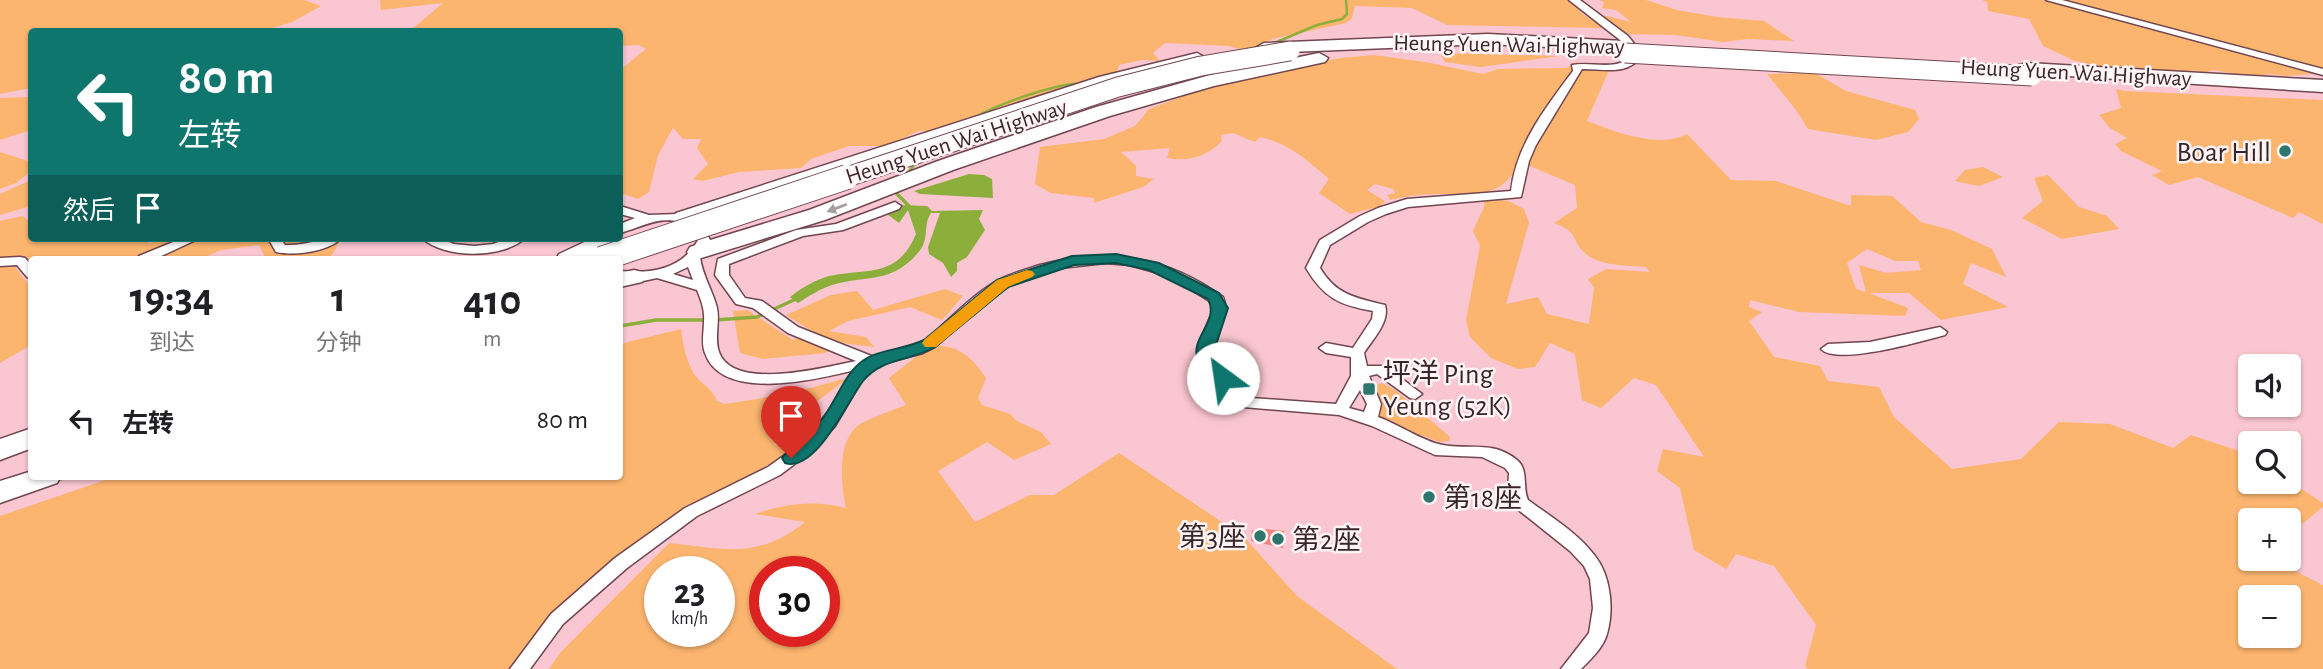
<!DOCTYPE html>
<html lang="zh">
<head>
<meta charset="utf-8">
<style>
  :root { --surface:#fff; --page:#f2f2f2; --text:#202124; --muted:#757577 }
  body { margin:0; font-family:"Alegreya Sans","Noto Sans SC",sans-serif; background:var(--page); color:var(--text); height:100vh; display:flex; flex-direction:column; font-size:26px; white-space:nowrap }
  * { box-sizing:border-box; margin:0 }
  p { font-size:23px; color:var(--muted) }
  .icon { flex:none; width:38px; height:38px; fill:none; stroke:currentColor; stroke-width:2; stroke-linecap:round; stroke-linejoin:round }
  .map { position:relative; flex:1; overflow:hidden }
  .sheet { position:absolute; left:28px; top:256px; width:595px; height:224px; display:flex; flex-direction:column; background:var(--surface); border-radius:7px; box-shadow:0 2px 5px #0004 }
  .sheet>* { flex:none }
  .hud { position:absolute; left:28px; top:28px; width:595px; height:214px; border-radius:7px; box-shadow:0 2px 5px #0004; background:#0f766e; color:#fff; overflow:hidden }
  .buttons { position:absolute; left:2238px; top:354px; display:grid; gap:14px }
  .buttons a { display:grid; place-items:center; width:63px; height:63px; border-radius:7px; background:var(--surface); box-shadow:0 2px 5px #0004; font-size:35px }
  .speed { position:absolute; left:644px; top:556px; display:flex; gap:14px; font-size:35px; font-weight:700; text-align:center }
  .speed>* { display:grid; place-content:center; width:91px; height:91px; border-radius:50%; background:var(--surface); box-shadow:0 2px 5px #0004; line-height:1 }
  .speed small { font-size:18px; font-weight:400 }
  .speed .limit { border:10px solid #d22; background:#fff; color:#111 }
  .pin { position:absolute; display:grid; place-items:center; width:60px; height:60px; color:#fff; margin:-72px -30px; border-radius:50% 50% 50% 0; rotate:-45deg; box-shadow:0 0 7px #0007 }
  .pin .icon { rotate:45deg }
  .me { position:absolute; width:77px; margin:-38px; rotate:329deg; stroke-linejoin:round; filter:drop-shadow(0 0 5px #0008) }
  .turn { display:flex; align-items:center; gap:24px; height:147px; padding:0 35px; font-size:32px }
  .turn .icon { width:91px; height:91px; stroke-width:2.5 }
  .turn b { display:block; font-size:49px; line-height:60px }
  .then { display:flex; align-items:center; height:66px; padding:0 35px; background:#0003; gap:14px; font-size:26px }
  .eta { display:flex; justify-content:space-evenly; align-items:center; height:119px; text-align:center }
  .eta b { font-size:42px; font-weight:700; line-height:49px }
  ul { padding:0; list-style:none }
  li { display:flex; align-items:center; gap:21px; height:91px; padding:0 35px }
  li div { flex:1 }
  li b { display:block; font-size:26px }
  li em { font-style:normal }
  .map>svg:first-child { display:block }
</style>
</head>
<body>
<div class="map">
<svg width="2323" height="669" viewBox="0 0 2323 669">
  <rect width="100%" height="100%" fill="#fac6d1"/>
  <g fill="#fcb56f" fill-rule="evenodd">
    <polygon points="0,0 304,0 321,6 292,22 262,31 32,32 31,88 0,94"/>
    <polygon points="380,0 1568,0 1584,15 1605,28 1447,25 1412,8 1355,6 1352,18 1346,23 1272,39 1255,53 1229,46 1165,43 1153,53 1160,61 1142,60 1119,65 1116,76 1052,91 1046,96 1006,107 954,131 919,131 885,146 849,146 811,159 801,168 739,172 703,181 693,179 708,164 697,148 701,139 683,139 673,128 658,155 649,192 638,199 620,193 620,70 646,49 639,45 620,46 620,32 410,31 443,3 381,10"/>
    <polygon points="1599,0 1646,0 1677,10 1717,17 1764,21 1794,41 1748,39 1723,42 1676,35 1621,34 1600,17 1607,16 1631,22 1616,10 1602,8 1604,2"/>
    <polygon points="1982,0 2323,0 2323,73 2287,76 2268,74 2254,78 2214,70 2203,73 2192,70 2197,73 2095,71 2099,66 2075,61 2043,46 2029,19 1988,11 1987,2"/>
    <polygon points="1440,53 1559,56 1481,67 1445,62"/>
    <path d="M1374,55L1425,62L1483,74L1498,69L1566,68L1578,61L1576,70L1567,78L1536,128L1578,71L1599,68L1609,70L1587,121C1616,132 1658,149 1687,134L1731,180L1776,181L1851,206V195L1892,196L1921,222L1951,230L1992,249L2006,277L1971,263L1963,284L2008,307L1941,320L1909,293H1869L1908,308L1905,316L1799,312L1750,300L1749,307L1762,312L1749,321L1774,357L1820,366L1828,381L1879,387L1894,417L1952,469L2021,459L2059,422L2110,424L2173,448L2191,435L2245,453L2250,457V481H2289L2323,503V507L2303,523L2289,524V520H2250V558H2283L2295,571L2323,585V669H1808L1805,666L1816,625L1774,566L1736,554L1726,569L1694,550L1680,488L1657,471L1663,449L1704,457L1656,385L1634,378L1601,408L1582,400L1575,354L1550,343L1535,367L1518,369L1491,358L1470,337L1466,320L1480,246L1473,231L1484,207V198L1508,201L1524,209L1529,223L1506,304L1538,297L1547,314L1589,324L1594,288L1588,279L1606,269L1650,272L1646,267C1628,265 1600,267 1585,253C1569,239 1582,234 1554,223L1577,208L1575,185L1520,162C1501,200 1476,193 1440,194C1422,194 1407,196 1390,200L1387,195L1395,193L1393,189L1375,184L1367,190L1385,201L1381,206L1350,214L1319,193L1329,179C1308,161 1287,142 1260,137L1255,142L1233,133L1221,135L1222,141C1206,157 1188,162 1167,158L1170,148L1121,152L1136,166V176L1154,179L1143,187L1094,203V198L1051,193L1035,184L1040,147L1104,139L1135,126L1149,109L1224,81L1269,75L1296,66L1341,58ZM1867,249L1895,261H1918L1921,270L1886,273L1859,265L1866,292L1856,289L1847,263ZM2250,597H2289V635H2250Z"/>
    <polygon points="1815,73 1846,91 1915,110 1919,119 1908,132 1876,140 1808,129 1796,110 1767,74"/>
    <polygon points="2116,89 2124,91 2323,100 2323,224 2299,212 2293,218 2198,177 2169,185 2152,175 2162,171 2121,151 2115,144 2127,138 2110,128 2099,115 2121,108"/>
    <polygon points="31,97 31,130 0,140 0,98"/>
    <polygon points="0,152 31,162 31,171 16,183 0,189"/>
    <polygon points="1983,167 2003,177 1979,186 1955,181 1965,170"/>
    <polygon points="2048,175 2079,207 2107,216 2119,229 2062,239 2022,218 2043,201 2034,178"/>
    <polygon points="31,180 31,206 0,215 0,194"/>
    <polygon points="22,216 31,222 32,238 151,238 148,244 166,238 341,238 333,254 326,259 266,259 259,245 221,250 201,259 144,259 155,251 134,259 32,259 31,268 21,256 0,259 0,221"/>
    <polygon points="12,263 31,288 31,345 0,363 0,266"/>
    <polygon points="945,289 963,296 942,320 910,307 848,321 829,331 866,337 874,347 842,343 825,353 763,359 740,353 733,311 747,310 793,340 810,330 786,315 831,295 857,291 873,310"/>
    <path d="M681,329C683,345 686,360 694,374C701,384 713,389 717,401L725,404L787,394L848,378L791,421L774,445H798L754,475L613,563L542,625L509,669H0V516L117,476H620V344Z"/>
    <path d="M938,346C961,346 974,360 986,378L978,398L982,405L1010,414L1017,421L1041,432L1051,444L1014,460L987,442L938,471L975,522L1030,495H1054L1119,453L1244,537L1297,596L1397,669H549L561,652L669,543C724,549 758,560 805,522L755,514C786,503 814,500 846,508C841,485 837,447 855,428C863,420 894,410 906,405L889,378L922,352ZM660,572H719V632H660ZM765,572H824V632H765Z"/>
    <polygon points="1382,383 1395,390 1450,437 1449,441 1439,442 1421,435 1418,437 1379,419 1374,386"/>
  </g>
  <g fill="#8caf3c">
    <polygon points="969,174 984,175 992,179 993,198 920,194 914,191"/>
    <path d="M901,205L927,206L932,211L983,210L979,219L985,230L967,257L957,263V271L951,277L943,263L929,254L928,247L940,213H931C923,224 929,237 921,249C893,285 870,274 832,285C820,289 809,296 798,303L790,297C801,288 815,280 829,276C867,268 897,279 916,234L908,210L899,223L887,214Z"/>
  </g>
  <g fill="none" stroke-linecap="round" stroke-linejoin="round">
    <g stroke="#8caf3c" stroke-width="2.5">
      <polyline points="1272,44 1317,25 1342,19 1347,14 1346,0"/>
      <polyline points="1110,75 1160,63"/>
      <path d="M974,118C996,105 1060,81 1084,84"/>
      <polyline points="905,176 916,163"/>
    </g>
    <g stroke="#8caf3c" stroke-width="3.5">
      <polyline points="899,189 897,194 910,207"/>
      <polyline points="715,320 757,317 796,299"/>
      <polyline points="620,326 656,320 707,320"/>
    </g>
    <polyline stroke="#8caf3c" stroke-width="4.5" points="58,479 69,476"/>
  </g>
  <polygon fill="#f9817b" points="1256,528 1284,531 1283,548 1251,541 1252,530 1256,531"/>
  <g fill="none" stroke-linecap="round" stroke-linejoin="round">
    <defs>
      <g id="street">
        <path d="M1569,0H1580L1628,36L1643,55C1627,76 1606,69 1582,69L1536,145L1529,161L1521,197L1408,207L1386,214L1368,222L1330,245L1320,268C1336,295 1356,298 1385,305C1390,322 1373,339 1364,353L1367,366H1385L1422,394L1415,399L1410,398L1377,374L1369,376L1381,404L1378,417C1398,424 1424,442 1443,445C1469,450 1493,440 1517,460C1529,470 1522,487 1528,500C1551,517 1578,533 1595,556C1611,576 1614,610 1607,634C1603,648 1591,659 1581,669H1561L1589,633L1593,608L1590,579L1584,566L1570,551L1516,508L1508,491L1509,473L1505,468L1482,457L1435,455L1372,426L1339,415L1243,407L1216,381L1198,353L1200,341L1212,313L1211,302L1172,277L1130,265L1106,263L1060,268L1009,286L978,309L935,347L923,353L878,365L862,380L835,426L813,450L780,475L697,516L627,568L563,624L530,669H510L551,614L615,558L685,508L768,467L803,442L825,418L855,370C818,379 722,403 705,353C701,343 704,332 704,321C705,310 701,300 697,290L657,278L643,281L620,279V271C650,274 682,270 698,240L692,227C662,212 647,226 620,233V224L635,218L620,214V206L649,215L678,214L701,222L710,240L700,257C702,275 713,291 717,308C720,322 714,338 719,352C733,392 826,367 856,361L788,333L753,308L736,304L715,275L718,259L796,230L836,224L895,202L901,206L899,209L843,230L803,236L729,264V275L745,298L762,301L798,327L874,357L913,347L925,341C948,321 969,298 995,282C1009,274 1025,270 1040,265C1108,247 1166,256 1223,297C1232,318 1210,331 1212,351C1215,368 1235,385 1248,395L1252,398L1336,404L1351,376V357L1326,353L1319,348L1326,343L1353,348L1372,319L1373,311C1339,305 1324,298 1306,268L1320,240L1360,216L1378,208L1407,199L1511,191C1516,145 1546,107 1573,71L1572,65C1592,61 1618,72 1632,55L1620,40ZM688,267L693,280L673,274ZM1360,390L1367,404L1364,412L1349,408Z"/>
        <polygon points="2046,0 2062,0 2323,69 2323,75"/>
        <polygon points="183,238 200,238 155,259 137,259 139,256"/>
        <path d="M268,238H280L285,245H288C307,245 324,238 342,238C327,252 296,256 276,252Z"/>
        <path d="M422,238H438L454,244L474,246L493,244L509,238H525C503,259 444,259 422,238Z"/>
        <polygon points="20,257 25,258 32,266 32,278 27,277 17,265 0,266 0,258"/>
        <path d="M1940,327L1947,332L1945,335C1922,341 1837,366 1821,349L1828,344L1870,342Z"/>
      </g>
      <g id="highway">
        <polygon points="1488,34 1623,41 1632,46 1623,51 1488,44 1264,53 1255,48 1264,43"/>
        <polygon points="1197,53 1206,58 1203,62 1113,85 692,223 676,223 673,218 676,213 1099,77"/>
        <polygon points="1319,53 1328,58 1325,62 1214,86 1110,116 953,170 825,220 698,259 690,257 687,252 690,247 707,241 809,210 938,161 1096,107 1210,75"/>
        <polygon points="2026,63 2323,80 2323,92 2019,73 2017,69 2019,65"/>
        <path d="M593,238H614L616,241C603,260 576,259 556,259L559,254Z"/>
        <polygon points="634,270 642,272 646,277 642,282 620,287 620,273"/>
        <polygon points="32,428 32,448 0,460 0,439"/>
        <polygon points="32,471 32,476 61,476 57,483 0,503 0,481"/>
      </g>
    </defs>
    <use href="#street" stroke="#714650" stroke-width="3"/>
    <use href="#highway" stroke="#714650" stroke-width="3"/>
    <use href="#street" fill="#fff" fill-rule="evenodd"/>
    <use href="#highway" fill="#fff" fill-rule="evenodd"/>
    <defs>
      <g id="highway-bridge-far1">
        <polyline points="1625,53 2032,76"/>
        <polyline points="841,179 1118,87 1201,66 1290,51"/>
      </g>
      <polyline id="highway-bridge" points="601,259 847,177"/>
    </defs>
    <use href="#highway-bridge-far1" stroke="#714650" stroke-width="21" stroke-linecap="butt"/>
    <use href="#highway-bridge" stroke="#714650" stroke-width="26" stroke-linecap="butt"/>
    <use href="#highway-bridge-far1" stroke="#fff" stroke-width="19"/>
    <use href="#highway-bridge" stroke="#fff" stroke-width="24"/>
  </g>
  <defs><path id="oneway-solid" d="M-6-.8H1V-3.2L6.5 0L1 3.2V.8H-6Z" transform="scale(1.75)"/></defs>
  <use fill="#a69d9f" href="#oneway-solid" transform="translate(837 208) rotate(159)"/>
  <path fill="#0f766e" stroke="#0a4d48" stroke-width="2" d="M1116,254L1159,263L1219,293L1228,308L1213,354L1231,378L1228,382H1217C1211,375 1202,368 1198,360C1189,338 1220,322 1208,299L1149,270L1116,263L1074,265L1008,287L935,347C911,361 881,358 863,381C848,400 816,473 785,463L782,458C788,449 812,432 821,420C837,402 844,371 867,358C883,349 906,349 924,340L997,280L1072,256Z"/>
  <polygon fill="#f59e0b" points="1027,270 1032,271 1035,274 1032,277 1008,287 936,347 925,347 922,343 925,339 997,280"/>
  <g fill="#2e766d" stroke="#fff4f6" stroke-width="2.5">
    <circle cx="2285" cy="151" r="7"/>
    <rect x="1362" y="382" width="14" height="14" rx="3.5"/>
    <circle cx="1429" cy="497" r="7"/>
    <circle cx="1260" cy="536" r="7"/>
    <circle cx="1278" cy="539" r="7"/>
  </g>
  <g text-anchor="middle" stroke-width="5" stroke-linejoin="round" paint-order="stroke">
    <g font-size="23" fill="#39262a" stroke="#fff4f6">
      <text transform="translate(1509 44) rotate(1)" y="8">Heung Yuen Wai Highway</text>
      <text transform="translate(2076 72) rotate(3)" y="8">Heung Yuen Wai Highway</text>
      <text transform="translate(956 141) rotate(-18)" y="8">Heung Yuen Wai Highway</text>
    </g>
    <g font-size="28" fill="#39262a" stroke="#fff4f6" text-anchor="start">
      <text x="2271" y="161" text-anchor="end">Boar Hill</text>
      <text x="1383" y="383">坪洋 Ping<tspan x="1383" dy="32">Yeung (52K)</tspan></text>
      <text x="1443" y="507">第18座</text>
      <text x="1246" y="546" text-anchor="end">第3座</text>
      <text x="1292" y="549">第2座</text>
    </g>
  </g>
</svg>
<div class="buttons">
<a><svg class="icon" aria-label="sound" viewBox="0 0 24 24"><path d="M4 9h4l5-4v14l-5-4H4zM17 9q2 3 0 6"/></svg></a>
<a><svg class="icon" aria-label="search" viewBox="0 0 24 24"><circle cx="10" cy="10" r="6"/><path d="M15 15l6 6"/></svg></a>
<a>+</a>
<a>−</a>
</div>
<div class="speed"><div>23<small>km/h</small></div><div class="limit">30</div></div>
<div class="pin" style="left:791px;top:458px;background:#d93025"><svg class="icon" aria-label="arrive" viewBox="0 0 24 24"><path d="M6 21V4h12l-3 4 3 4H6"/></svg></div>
<svg class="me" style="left:1223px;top:378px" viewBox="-20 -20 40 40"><circle r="19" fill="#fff"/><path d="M0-13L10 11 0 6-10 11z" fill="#0f766e"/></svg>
<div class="hud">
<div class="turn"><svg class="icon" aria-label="left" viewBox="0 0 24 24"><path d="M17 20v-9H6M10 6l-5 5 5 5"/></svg><div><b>80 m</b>左转</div></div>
<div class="then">然后<svg class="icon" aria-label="arrive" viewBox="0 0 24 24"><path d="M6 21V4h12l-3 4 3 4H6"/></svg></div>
</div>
<section class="sheet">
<div class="eta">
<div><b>19:34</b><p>到达</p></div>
<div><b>1</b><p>分钟</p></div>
<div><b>410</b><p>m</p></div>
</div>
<ul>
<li><svg class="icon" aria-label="left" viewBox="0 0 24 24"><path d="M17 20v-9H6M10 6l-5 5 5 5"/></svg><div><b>左转</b></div><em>80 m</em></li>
</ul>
</section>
</div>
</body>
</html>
